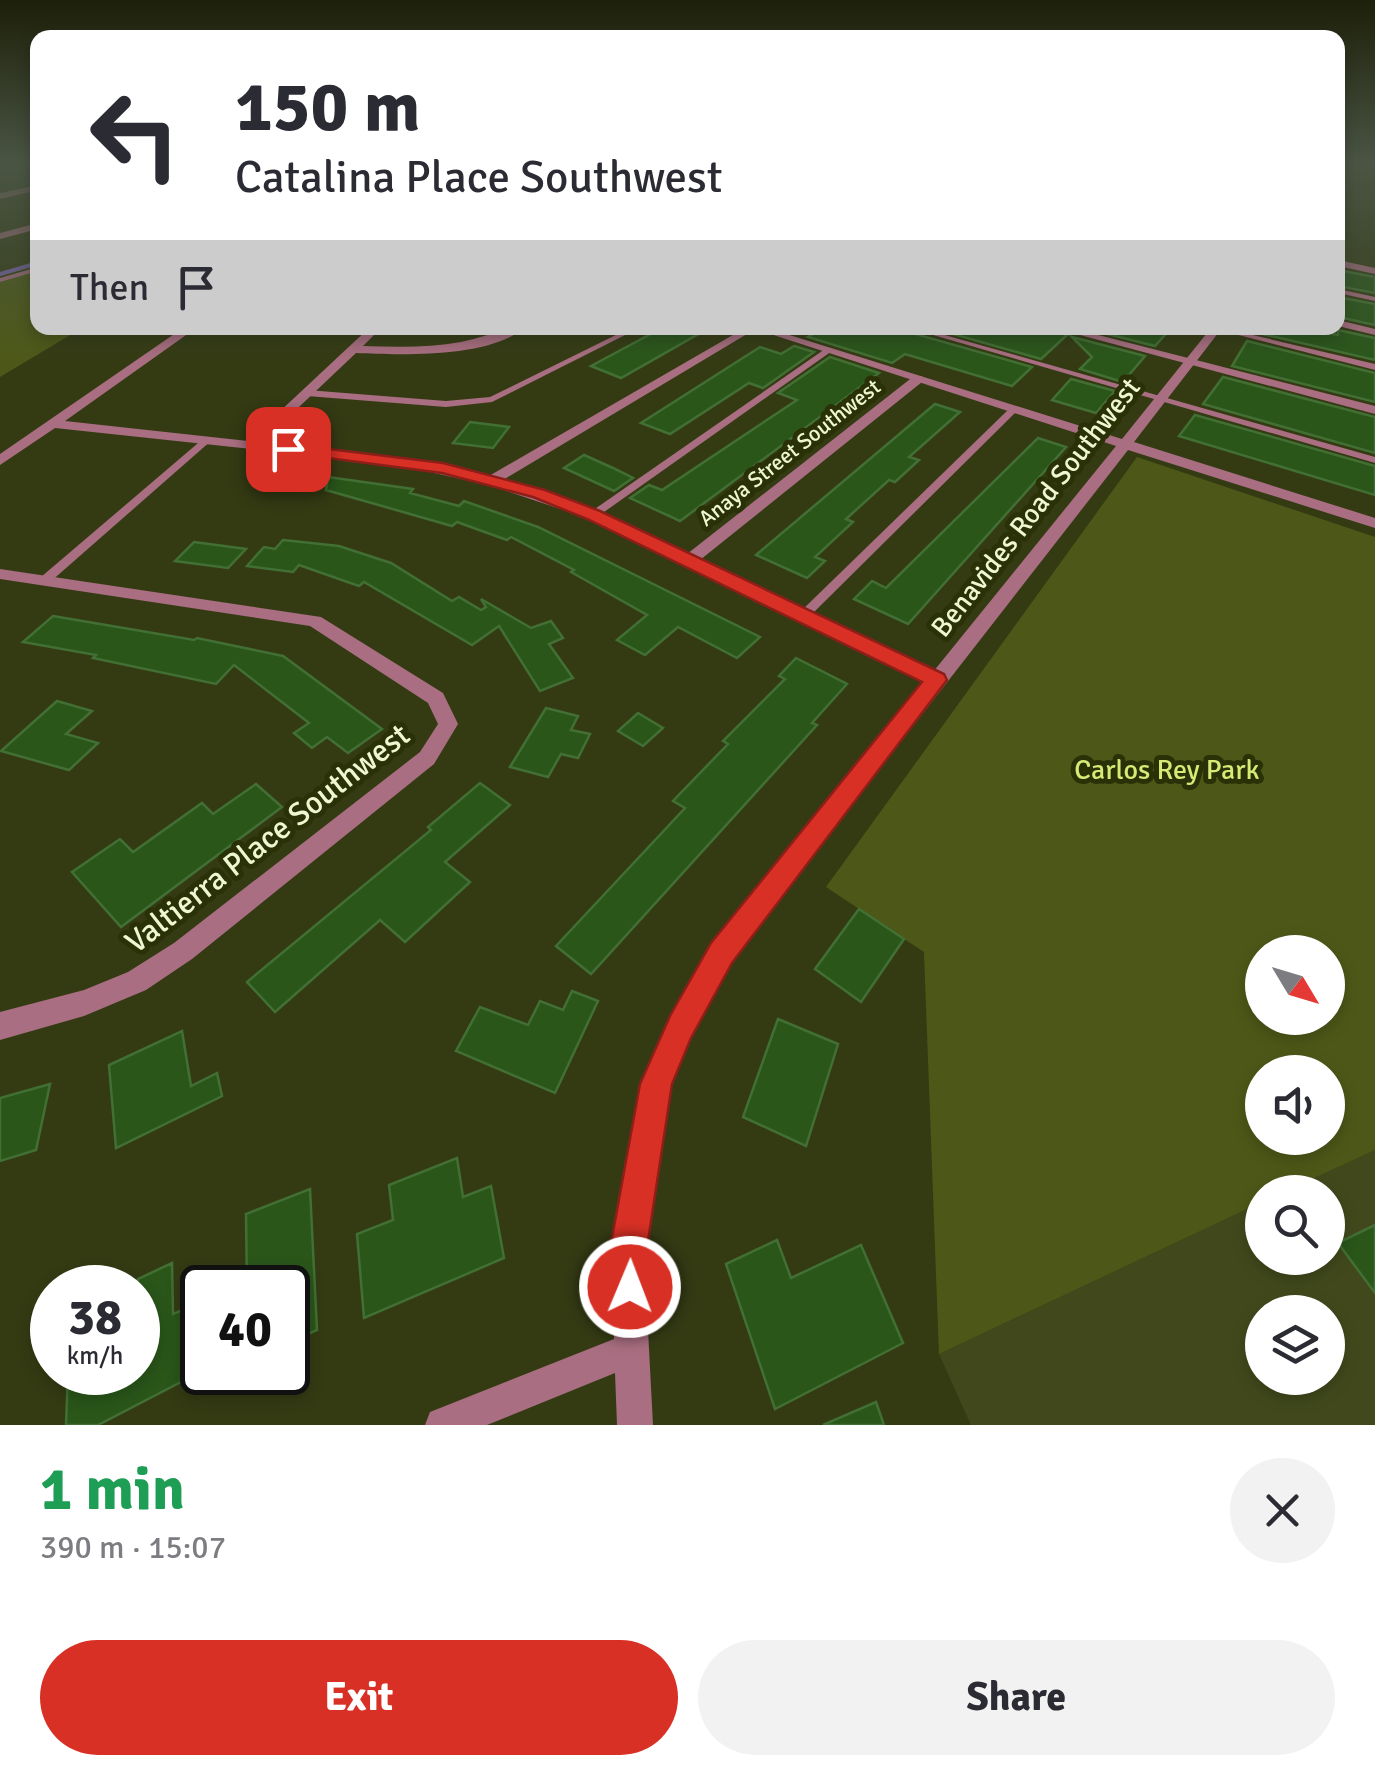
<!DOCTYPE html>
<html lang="en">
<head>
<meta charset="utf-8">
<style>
  :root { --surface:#fff; --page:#f2f2f3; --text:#2b2b33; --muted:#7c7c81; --accent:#d93025 }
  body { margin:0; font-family:Signika,sans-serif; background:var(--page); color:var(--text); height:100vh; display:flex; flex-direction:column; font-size:38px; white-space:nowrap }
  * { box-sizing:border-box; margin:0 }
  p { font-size:32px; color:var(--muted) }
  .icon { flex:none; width:55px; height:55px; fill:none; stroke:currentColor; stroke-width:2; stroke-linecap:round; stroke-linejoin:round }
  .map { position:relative; height:1425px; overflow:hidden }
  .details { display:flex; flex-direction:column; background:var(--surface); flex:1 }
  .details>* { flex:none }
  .guide { position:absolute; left:30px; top:30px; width:1315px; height:305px; border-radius:20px; box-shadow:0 5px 15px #0003; background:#fff; color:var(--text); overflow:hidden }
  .needle { width:65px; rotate:128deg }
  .buttons { position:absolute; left:1245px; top:935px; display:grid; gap:20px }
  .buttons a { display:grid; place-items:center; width:100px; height:100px; border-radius:50%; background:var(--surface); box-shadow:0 5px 15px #0003; font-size:50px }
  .speed { position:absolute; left:30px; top:1265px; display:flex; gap:20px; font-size:50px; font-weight:700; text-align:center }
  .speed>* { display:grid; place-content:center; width:130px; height:130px; border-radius:50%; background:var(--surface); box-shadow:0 5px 15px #0003; line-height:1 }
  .speed small { font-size:25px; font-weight:400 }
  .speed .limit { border:5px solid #111; border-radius:15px; background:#fff; color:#111 }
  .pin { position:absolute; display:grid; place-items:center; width:85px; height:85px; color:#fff; margin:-42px; border-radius:20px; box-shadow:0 5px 15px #0006 }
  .me { position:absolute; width:110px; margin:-55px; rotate:1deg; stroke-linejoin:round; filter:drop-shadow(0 0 8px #0008) }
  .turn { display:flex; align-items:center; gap:35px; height:210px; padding:0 40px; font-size:45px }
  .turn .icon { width:130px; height:130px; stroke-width:2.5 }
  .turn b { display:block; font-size:70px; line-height:85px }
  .then { display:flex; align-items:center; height:95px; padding:0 40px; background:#0003; gap:20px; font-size:38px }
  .round { display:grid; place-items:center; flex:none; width:105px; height:105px; border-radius:52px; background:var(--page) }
  .headline { display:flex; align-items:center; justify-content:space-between; height:170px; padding:0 40px }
  h1 { font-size:60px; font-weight:700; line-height:75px; color:#1e9e55 }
  .cta { display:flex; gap:20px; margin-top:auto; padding:20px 40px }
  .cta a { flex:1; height:115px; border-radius:60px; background:var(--accent); color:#fff; font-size:40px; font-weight:700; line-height:115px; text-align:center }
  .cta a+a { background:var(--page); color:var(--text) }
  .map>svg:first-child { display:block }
</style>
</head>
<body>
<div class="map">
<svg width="1375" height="1425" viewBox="0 0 1375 1425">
  <rect width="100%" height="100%" fill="#343b13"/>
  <path fill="#41491c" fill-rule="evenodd" d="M1375,1150V1425H971L939,1354L1262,1202V1258H1328V1192H1284ZM1262,1312H1328V1378H1262Z"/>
  <g fill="#4d5818" fill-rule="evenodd">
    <polygon points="37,271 38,328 82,328 0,377 0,282"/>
    <path d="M1137,457L1375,537V1150L1284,1192H1262V1202L939,1354L924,952L826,887ZM1328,952V1018H1262V952ZM1328,1072V1138H1262V1072Z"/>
  </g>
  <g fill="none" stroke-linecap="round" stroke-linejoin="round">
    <polyline stroke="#7b62ad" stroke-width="4" points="0,274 38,263"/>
  </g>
  <g fill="#2a561a" stroke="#426f33" stroke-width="2.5">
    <polygon points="1338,270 1375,277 1375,293 1338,286"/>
    <polygon points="1338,297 1375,304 1375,325 1338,317"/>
    <polygon points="662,328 709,328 621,378 591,366"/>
    <polygon points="823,328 905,328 908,332 1032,367 1012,386 905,354 892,363 808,337"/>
    <polygon points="932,328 1050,328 1067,335 1041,359"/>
    <polygon points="1084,328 1171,328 1155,346"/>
    <polygon points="1257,328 1301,328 1338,335 1338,330 1375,338 1375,360 1254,332"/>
    <polygon points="1072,337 1145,356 1123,382 1080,369 1092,357"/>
    <polygon points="1247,341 1375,373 1375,402 1232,366"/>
    <polygon points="794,346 814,352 763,388 749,383 670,434 641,423 760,347 781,354"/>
    <polygon points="830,357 879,373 680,521 630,498 649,485 662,490 797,400 778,393"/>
    <polygon points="1223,377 1375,417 1375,453 1203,404"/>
    <polygon points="1071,379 1115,391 1096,413 1052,400"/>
    <polygon points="935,404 960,412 909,457 919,460 895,482 889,480 846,519 853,522 815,557 825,561 807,578 756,555"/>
    <polygon points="1195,415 1375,466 1375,495 1179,436"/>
    <polygon points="470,422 509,427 493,448 453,443"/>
    <polygon points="1038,438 1066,447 908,624 854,599 872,581 886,588"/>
    <polygon points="584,455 613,468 633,478 614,491 564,468"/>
    <polygon points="328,477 413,489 410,493 459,506 464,501 538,527 760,637 737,658 678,627 645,655 617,640 647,615 571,572 574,570 511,537 507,540 457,522 452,526 326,490"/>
    <polygon points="283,540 339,546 391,563 452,601 459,597 481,610 486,607 481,599 531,628 551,621 563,638 549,644 573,678 540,691 499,626 472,645 364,582 359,586 299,565 293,572 247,566 264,547 275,549"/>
    <polygon points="194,542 246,549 228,568 175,561"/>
    <polygon points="53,616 194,640 197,638 283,656 382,729 348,753 327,737 312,748 294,733 309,723 234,665 216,684 93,658 96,655 23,642"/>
    <polygon points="796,658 847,684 812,723 817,725 591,974 556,946 685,808 673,801 728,744 723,741 785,679 779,676"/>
    <polygon points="57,701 92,711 66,734 98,743 69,770 1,751"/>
    <polygon points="546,708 578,716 571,730 590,734 578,758 561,754 548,777 510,767"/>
    <polygon points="638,713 663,728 643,746 618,731"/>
    <polygon points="480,783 510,805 445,862 470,882 405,942 380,920 275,1012 247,982 431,830 428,827"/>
    <polygon points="256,784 282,807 121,927 72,872 120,839 133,852 202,803 213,814"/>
    <polygon points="859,909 904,939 861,1002 815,969"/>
    <polygon points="572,991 598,1001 555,1093 456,1051 480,1007 528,1025 540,1001 563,1010"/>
    <polygon points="778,1019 838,1044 806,1146 743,1117"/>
    <polygon points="182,1031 191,1086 217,1073 222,1096 116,1148 109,1065"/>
    <polygon points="50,1084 36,1150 0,1161 0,1098"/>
    <polygon points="457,1158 463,1197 491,1186 504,1258 364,1318 357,1234 393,1220 389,1185"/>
    <polygon points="310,1189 317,1330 288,1343 288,1288 247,1288 246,1214"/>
    <polygon points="1375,1225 1375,1293 1338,1243"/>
    <polygon points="777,1240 791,1278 861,1245 903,1343 775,1409 726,1264"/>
    <polygon points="172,1263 173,1314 202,1302 202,1371 98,1425 66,1425 68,1372 138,1372 138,1279"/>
    <polygon points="876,1402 884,1425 823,1425"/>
  </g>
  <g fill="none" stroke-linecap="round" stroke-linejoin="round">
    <g fill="#a96e81" fill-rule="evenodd">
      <polygon points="38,267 38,271 0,282 0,278"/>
      <polygon points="1338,289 1375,297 1375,301 1338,293"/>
      <polygon points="630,328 639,328 492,402 446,407 307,396 303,393 307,390 446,401 490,397"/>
      <polygon points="909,328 920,328 1375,457 1375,463"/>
      <polygon points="1211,328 1223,328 1375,364 1375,370"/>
      <polygon points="825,349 832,351 597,517 589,517 589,513"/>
      <polygon points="1011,407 1019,409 807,619 799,619 797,616 799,613"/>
      <polygon points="204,438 212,440 49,583 41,583 41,577"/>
    </g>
    <g fill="#a96e81" fill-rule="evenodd">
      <polygon points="38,223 38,229 0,239 0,233"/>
      <polygon points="1338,260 1375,268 1375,274 1338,266"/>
      <polygon points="1338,320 1375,329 1375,335 1338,326"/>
      <path d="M183,328H196L65,421L248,441L369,328H381L363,346C396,347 429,348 461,342C483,338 503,328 524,328C488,358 402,355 356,353L262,442L399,457L489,476L745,328H757L503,480L599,512L687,554L914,376H922V382L700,560L944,675L947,680L944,685H930L587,518L492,486L399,465L55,428L0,465V454Z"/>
      <polygon points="1054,328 1071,328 1375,406 1375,414"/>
      <polygon points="0,569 321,617 443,693 458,724 434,764 192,959 146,990 84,1016 0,1040 0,1012 84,990 128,972 174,943 420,752 438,724 428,703 310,626 0,579"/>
    </g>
    <g fill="#a96e81" fill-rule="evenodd">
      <polygon points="38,185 38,190 0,199 0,193"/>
      <polygon points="752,328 767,328 1122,439 1211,328 1222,328 1134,442 1375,518 1375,528 1128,450 730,961 691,1037 670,1084 644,1254 653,1425 617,1425 615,1373 487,1425 425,1425 430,1412 614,1339 612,1254 642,1084 671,1017 712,945 1116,446"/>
    </g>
  </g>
  <linearGradient id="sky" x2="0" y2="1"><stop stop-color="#1d200a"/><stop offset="0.45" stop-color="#4a5544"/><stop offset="1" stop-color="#4a5544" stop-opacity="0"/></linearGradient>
  <rect width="1375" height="362" fill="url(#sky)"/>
  <polygon fill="#d93025" stroke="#8d1f18" stroke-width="2.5" points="288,444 443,463 545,490 600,511 944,674 947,680 732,963 691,1038 672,1084 646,1254 648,1287 643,1300 630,1306 616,1300 611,1287 609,1254 640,1084 670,1016 711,943 922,682 587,519 533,497 442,473 282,452 282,445"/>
  <g text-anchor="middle" stroke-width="10" stroke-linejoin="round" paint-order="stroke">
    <g font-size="22" fill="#eef7d1" stroke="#2a3107">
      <text transform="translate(789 452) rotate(-38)" y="8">Anaya Street Southwest</text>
    </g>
    <g font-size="28" fill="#eef7d1" stroke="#2a3107">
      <text transform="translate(1035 507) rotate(-52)" y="10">Benavides Road Southwest</text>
    </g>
    <g font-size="28" fill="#d5eb75" stroke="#2a3107">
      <text x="1167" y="779">Carlos Rey Park</text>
    </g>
    <g font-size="32" fill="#eef7d1" stroke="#2a3107">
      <text transform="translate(267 838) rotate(-38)" y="11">Valtierra Place Southwest</text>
    </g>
  </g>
</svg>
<div class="buttons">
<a><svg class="needle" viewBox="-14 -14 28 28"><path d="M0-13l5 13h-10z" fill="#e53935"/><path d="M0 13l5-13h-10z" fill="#7c7c81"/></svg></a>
<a><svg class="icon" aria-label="sound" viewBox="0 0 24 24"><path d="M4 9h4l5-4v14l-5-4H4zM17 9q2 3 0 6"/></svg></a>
<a><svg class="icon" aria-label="search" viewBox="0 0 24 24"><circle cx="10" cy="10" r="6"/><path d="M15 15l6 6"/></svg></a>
<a><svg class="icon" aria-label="layers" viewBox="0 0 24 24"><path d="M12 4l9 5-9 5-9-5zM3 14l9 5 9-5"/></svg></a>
</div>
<div class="speed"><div>38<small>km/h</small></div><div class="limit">40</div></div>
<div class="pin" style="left:288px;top:449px;background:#d93025"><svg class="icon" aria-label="arrive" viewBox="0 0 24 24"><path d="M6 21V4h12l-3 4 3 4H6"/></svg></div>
<svg class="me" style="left:630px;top:1287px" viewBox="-20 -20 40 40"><circle r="17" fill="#d93025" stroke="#fff" stroke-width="3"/><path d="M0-11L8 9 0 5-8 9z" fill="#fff"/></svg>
<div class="guide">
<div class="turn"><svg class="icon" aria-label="left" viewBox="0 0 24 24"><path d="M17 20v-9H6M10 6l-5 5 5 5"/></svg><div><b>150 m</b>Catalina Place Southwest</div></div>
<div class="then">Then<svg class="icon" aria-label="arrive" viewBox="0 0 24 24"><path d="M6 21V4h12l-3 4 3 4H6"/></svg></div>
</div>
</div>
<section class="details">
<div class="headline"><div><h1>1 min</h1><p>390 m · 15:07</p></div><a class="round"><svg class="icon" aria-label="close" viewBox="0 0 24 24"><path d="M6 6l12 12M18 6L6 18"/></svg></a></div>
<div class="cta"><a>Exit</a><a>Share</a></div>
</section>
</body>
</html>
